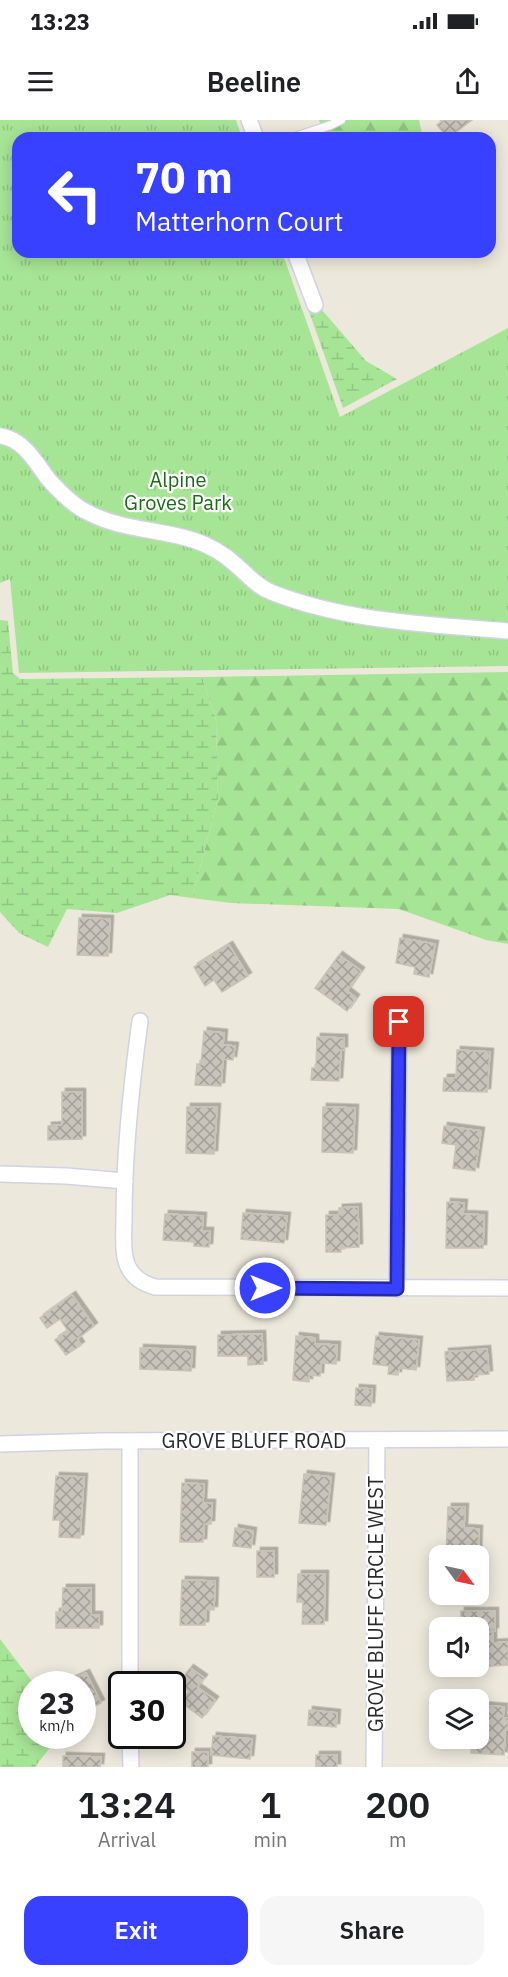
<!DOCTYPE html>
<html lang="en">
<head>
<meta charset="utf-8">
<style>
  :root { --surface:#fff; --page:#f6f6f6; --text:#202124; --muted:#757577; --accent:#3741ff }
  body { margin:0; font-family:"IBM Plex Sans",sans-serif; background:var(--page); color:var(--text); height:100vh; display:flex; flex-direction:column; font-size:22px; white-space:nowrap }
  * { box-sizing:border-box; margin:0 }
  p { font-size:20px; color:var(--muted) }
  .icon { flex:none; width:33px; height:33px; fill:none; stroke:currentColor; stroke-width:2; stroke-linecap:round; stroke-linejoin:round }
  .map { position:relative; height:1647px; overflow:hidden }
  .sheet { display:flex; flex-direction:column; background:var(--surface); flex:1 }
  .sheet>* { flex:none }
  .top-card { position:absolute; left:12px; top:12px; width:484px; height:126px; border-radius:18px; box-shadow:0 3px 15px #0003; background:#3741ff; color:#fff; overflow:hidden }
  .needle { width:39px; rotate:123deg }
  .fabs { position:absolute; left:429px; top:1425px; display:grid; gap:12px }
  .fabs a { display:grid; place-items:center; width:60px; height:60px; border-radius:12px; background:var(--surface); box-shadow:0 3px 15px #0003; font-size:30px }
  .speed { position:absolute; left:18px; top:1551px; display:flex; gap:12px; font-size:30px; font-weight:700; text-align:center }
  .speed>* { display:grid; place-content:center; width:78px; height:78px; border-radius:50%; background:var(--surface); box-shadow:0 3px 15px #0003; line-height:1 }
  .speed small { font-size:15px; font-weight:400 }
  .speed .limit { border:3px solid #111; border-radius:9px; background:#fff; color:#111 }
  .pin { position:absolute; display:grid; place-items:center; width:51px; height:51px; color:#fff; margin:-26px; border-radius:12px; box-shadow:0 3px 9px #0006 }
  .me { position:absolute; width:66px; margin:-33px; rotate:90deg; stroke-linejoin:round; filter:drop-shadow(0 0 4px #0008) }
  .turn { display:flex; align-items:center; gap:21px; height:126px; padding:0 24px; font-size:27px }
  .turn .icon { width:78px; height:78px; stroke-width:2.5 }
  .turn b { display:block; font-size:42px; line-height:51px }
  .eta { display:flex; justify-content:space-evenly; align-items:center; height:102px; text-align:center }
  .eta b { font-size:36px; font-weight:600; line-height:42px }
  .primary-button { display:flex; gap:12px; margin-top:auto; padding:12px 24px }
  .primary-button a { flex:1; height:69px; border-radius:18px; background:var(--accent); color:#fff; font-size:24px; font-weight:600; line-height:69px; text-align:center }
  .primary-button a+a { background:var(--page); color:var(--text) }
  .status { display:flex; justify-content:space-between; align-items:center; height:42px; padding:0 30px; background:var(--surface); direction:ltr }
  .status svg { height:16px; fill:currentColor }
  header { display:flex; justify-content:space-between; align-items:center; height:78px; padding:0 24px; background:var(--surface); font-size:27px; font-weight:600 }
  .map>svg:first-child { display:block }
</style>
</head>
<body>
<div class="status"><b>13:23</b><svg viewBox="0 0 49 12"><path d="M0 12V9h3v3zM5 12V6h3v6zM10 12V3h3v9zM15 12V0h3v12zM26 1h20v11H26zM47 4h2v5h-2z"/></svg></div>
<header><svg class="icon" aria-label="menu" viewBox="0 0 24 24"><path d="M4 6h16M4 12h16M4 18h16"/></svg>Beeline<svg class="icon" aria-label="share" viewBox="0 0 24 24"><path d="M12 15V3M7 8l5-5 5 5M5 13v7h14v-7"/></svg></header>
<div class="map">
<svg width="508" height="1647" viewBox="0 0 508 1647">
  <defs>
    <pattern id="forest-firs" width="22" height="20" patternUnits="userSpaceOnUse" patternTransform="scale(1.5)"><rect width="22" height="20" fill="#a7e596"/><path d="M5 1l3.5 6h-7zM16 11l3.5 6h-7z" fill="#90c581"/></pattern>
    <pattern id="wetland-marsh" width="20" height="14" patternUnits="userSpaceOnUse" patternTransform="scale(1.5)"><rect width="20" height="14" fill="#a7e596"/><path d="M1 5h8M5 5V1M11 12h8M15 12V8" fill="none" stroke="#90c581"/></pattern>
    <pattern id="park-tufts" width="24" height="20" patternUnits="userSpaceOnUse" patternTransform="scale(1.5)"><rect width="24" height="20" fill="#a7e596"/><path d="M3 7l-1-3M5 7V3M7 7l1-3M15 17l-1-3M17 17v-4M19 17l1-3" fill="none" stroke="#90c581"/></pattern>
    <pattern id="building-cross-hatch" width="8" height="8" patternUnits="userSpaceOnUse" patternTransform="scale(1.5)"><rect width="8" height="8" fill="#c8c4bb"/><path d="M0 0l8 8M0 8l8-8" fill="none" stroke="#a39f98"/></pattern>
    <filter id="shadow"><feDropShadow dx="3.5" dy="-3.5" stdDeviation="0" flood-color="#0004"/></filter>
  </defs>
  <rect width="100%" height="100%" fill="#ede8dc"/>
  <g fill="url(#forest-firs)">
    <polygon points="319,0 419,0 423,18 325,18"/>
    <polygon points="508,552 508,824 486,820 399,789 231,783 192,778 218,679 216,600 202,557"/>
  </g>
  <g fill="url(#wetland-marsh)">
    <polygon points="306,183 322,190 366,241 397,259 343,288"/>
    <polygon points="0,500 8,501 13,553 20,559 202,557 216,600 218,679 192,778 170,775 117,793 67,789 48,827 19,813 0,792"/>
    <polygon points="0,1519 34,1564 32,1564 32,1616 55,1616 52,1625 35,1647 0,1647"/>
  </g>
  <polygon fill="url(#park-tufts)" points="0,0 236,0 242,18 18,18 18,132 282,132 340,297 508,208 508,546 19,553 10,459 0,463"/>
  <g fill="url(#building-cross-hatch)" stroke="#c8c4b5" stroke-width="1.5" filter="url(#shadow)">
    <polygon points="444,0 472,0 448,18 437,5"/>
    <polygon points="79,798 110,799 108,836 77,835"/>
    <polygon points="400,818 435,824 429,857 414,854 415,847 396,843"/>
    <polygon points="229,825 248,856 222,872 214,860 205,866 194,847"/>
    <polygon points="339,835 361,851 347,871 356,878 347,891 315,868"/>
    <polygon points="204,911 224,913 223,925 235,926 233,940 223,939 221,966 195,965 197,944 201,944"/>
    <polygon points="317,917 344,918 344,930 341,930 339,961 311,960 312,948 316,948"/>
    <polygon points="457,930 490,932 487,972 443,971 444,958 456,958"/>
    <polygon points="62,972 82,972 82,1019 48,1020 48,1006 62,1005"/>
    <polygon points="187,987 217,987 214,1034 186,1033"/>
    <polygon points="323,987 355,988 353,1033 322,1032"/>
    <polygon points="444,1006 481,1011 475,1051 453,1048 456,1025 442,1023"/>
    <polygon points="447,1082 464,1083 463,1094 484,1095 483,1128 446,1128"/>
    <polygon points="358,1087 359,1127 341,1128 341,1132 326,1132 326,1095 339,1095 339,1088"/>
    <polygon points="243,1093 287,1096 284,1123 241,1119"/>
    <polygon points="165,1094 203,1096 202,1111 210,1111 209,1127 194,1126 194,1122 163,1120"/>
    <polygon points="72,1175 94,1206 77,1219 81,1225 66,1235 55,1220 68,1211 60,1199 47,1208 40,1198"/>
    <polygon points="262,1214 263,1244 248,1245 248,1236 218,1236 218,1215"/>
    <polygon points="296,1216 315,1218 315,1224 337,1225 336,1244 321,1243 320,1256 309,1255 309,1262 293,1260"/>
    <polygon points="376,1216 419,1220 416,1250 399,1248 398,1255 388,1254 389,1246 373,1244"/>
    <polygon points="140,1228 192,1230 191,1251 140,1249"/>
    <polygon points="487,1229 489,1254 474,1255 474,1260 447,1261 445,1232"/>
    <polygon points="356,1268 372,1269 371,1286 355,1285"/>
    <polygon points="304,1354 331,1357 326,1405 299,1403"/>
    <polygon points="56,1356 84,1357 80,1418 59,1417 60,1400 53,1400"/>
    <polygon points="182,1363 204,1364 203,1383 212,1383 211,1404 204,1404 203,1422 180,1422"/>
    <polygon points="448,1387 465,1387 464,1408 479,1409 478,1436 446,1436"/>
    <polygon points="235,1408 253,1411 251,1428 233,1426"/>
    <rect x="257" y="1431" width="17" height="26"/>
    <polygon points="298,1454 325,1454 324,1504 302,1504 303,1482 297,1482"/>
    <polygon points="182,1460 215,1461 214,1490 206,1489 205,1505 180,1505"/>
    <polygon points="63,1468 91,1468 91,1495 99,1495 99,1508 56,1508 56,1492 62,1492"/>
    <polygon points="461,1491 495,1491 495,1511 478,1511 478,1508 461,1508"/>
    <polygon points="493,1512 493,1523 508,1522 508,1545 463,1548 478,1546 478,1513"/>
    <polygon points="190,1548 204,1558 197,1567 215,1580 202,1598 181,1582 189,1571 178,1564"/>
    <polygon points="86,1553 101,1583 82,1592 82,1564 63,1564"/>
    <polygon points="478,1585 504,1587 503,1598 508,1598 508,1610 505,1609 504,1635 471,1633 472,1618 478,1618"/>
    <polygon points="309,1590 337,1593 336,1607 308,1605"/>
    <polygon points="213,1616 252,1619 250,1639 211,1635"/>
    <rect x="192" y="1632" width="16" height="15"/>
    <rect x="316" y="1635" width="21" height="12"/>
    <polygon points="63,1636 101,1637 100,1647 63,1647"/>
  </g>
  <g fill="none" stroke-linecap="round" stroke-linejoin="round">
    <defs>
      <polyline id="service" points="291,18 331,5 341,0"/>
      <g id="minor">
        <polyline points="249,0 256,18"/>
        <polyline points="295,132 315,185"/>
        <path d="M0,316C24,319 36,343 49,360C59,371 74,386 87,392C120,410 159,409 193,420C209,425 223,433 236,445C248,455 256,466 271,472C346,502 428,504 508,511"/>
        <path d="M140,901C131,967 124,1033 124,1099C124,1112 122,1129 126,1141C130,1156 141,1163 155,1167L508,1168"/>
        <polyline points="0,1054 66,1056 125,1061"/>
        <polyline points="397,1169 399,902"/>
        <polyline points="130,1322 130,1564"/>
        <polyline points="0,1324 101,1321 508,1319"/>
        <polyline points="130,1616 131,1647"/>
        <polyline points="374,1647 377,1320"/>
      </g>
    </defs>
    <use href="#service" stroke="#d1d2e3" stroke-width="10"/>
    <use href="#minor" stroke="#d1d2e3" stroke-width="18"/>
    <use href="#service" stroke="#fff" stroke-width="8"/>
    <use href="#minor" stroke="#fff" stroke-width="15"/>
  </g>
  <g fill="none" stroke-linecap="round" stroke-linejoin="round">
    <defs>
      <polyline id="route" points="265,1168 397,1169 399,902"/>
    </defs>
    <use href="#route" stroke="#242aa6" stroke-width="15"/>
    <use href="#route" stroke="#3741ff" stroke-width="10"/>
  </g>
  <g text-anchor="middle" stroke-width="4.5" stroke-linejoin="round" paint-order="stroke">
    <g font-size="20" fill="#1e6918" stroke="#fff">
      <text x="178" y="367">Alpine<tspan x="178" dy="23">Groves Park</tspan></text>
    </g>
    <g font-size="20" fill="#2a2a2a" stroke="#fff">
      <text x="254" y="1328">GROVE BLUFF ROAD</text>
      <text transform="translate(376 1484) rotate(-90)" y="7">GROVE BLUFF CIRCLE WEST</text>
    </g>
  </g>
</svg>
<div class="fabs">
<a><svg class="needle" viewBox="-14 -14 28 28"><path d="M0-13l5 13h-10z" fill="#e53935"/><path d="M0 13l5-13h-10z" fill="#757577"/></svg></a>
<a><svg class="icon" aria-label="sound" viewBox="0 0 24 24"><path d="M4 9h4l5-4v14l-5-4H4zM17 9q2 3 0 6"/></svg></a>
<a><svg class="icon" aria-label="layers" viewBox="0 0 24 24"><path d="M12 4l9 5-9 5-9-5zM3 14l9 5 9-5"/></svg></a>
</div>
<div class="speed"><div>23<small>km/h</small></div><div class="limit">30</div></div>
<div class="pin" style="left:399px;top:902px;background:#d93025"><svg class="icon" aria-label="arrive" viewBox="0 0 24 24"><path d="M6 21V4h12l-3 4 3 4H6"/></svg></div>
<svg class="me" style="left:265px;top:1168px" viewBox="-20 -20 40 40"><circle r="17" fill="#3741ff" stroke="#fff" stroke-width="3"/><path d="M0-11L8 9 0 5-8 9z" fill="#fff"/></svg>
<div class="top-card">
<div class="turn"><svg class="icon" aria-label="left" viewBox="0 0 24 24"><path d="M17 20v-9H6M10 6l-5 5 5 5"/></svg><div><b>70 m</b>Matterhorn Court</div></div>
</div>
</div>
<section class="sheet">
<div class="eta">
<div><b>13:24</b><p>Arrival</p></div>
<div><b>1</b><p>min</p></div>
<div><b>200</b><p>m</p></div>
</div>
<div class="primary-button"><a>Exit</a><a>Share</a></div>
</section>
</body>
</html>
